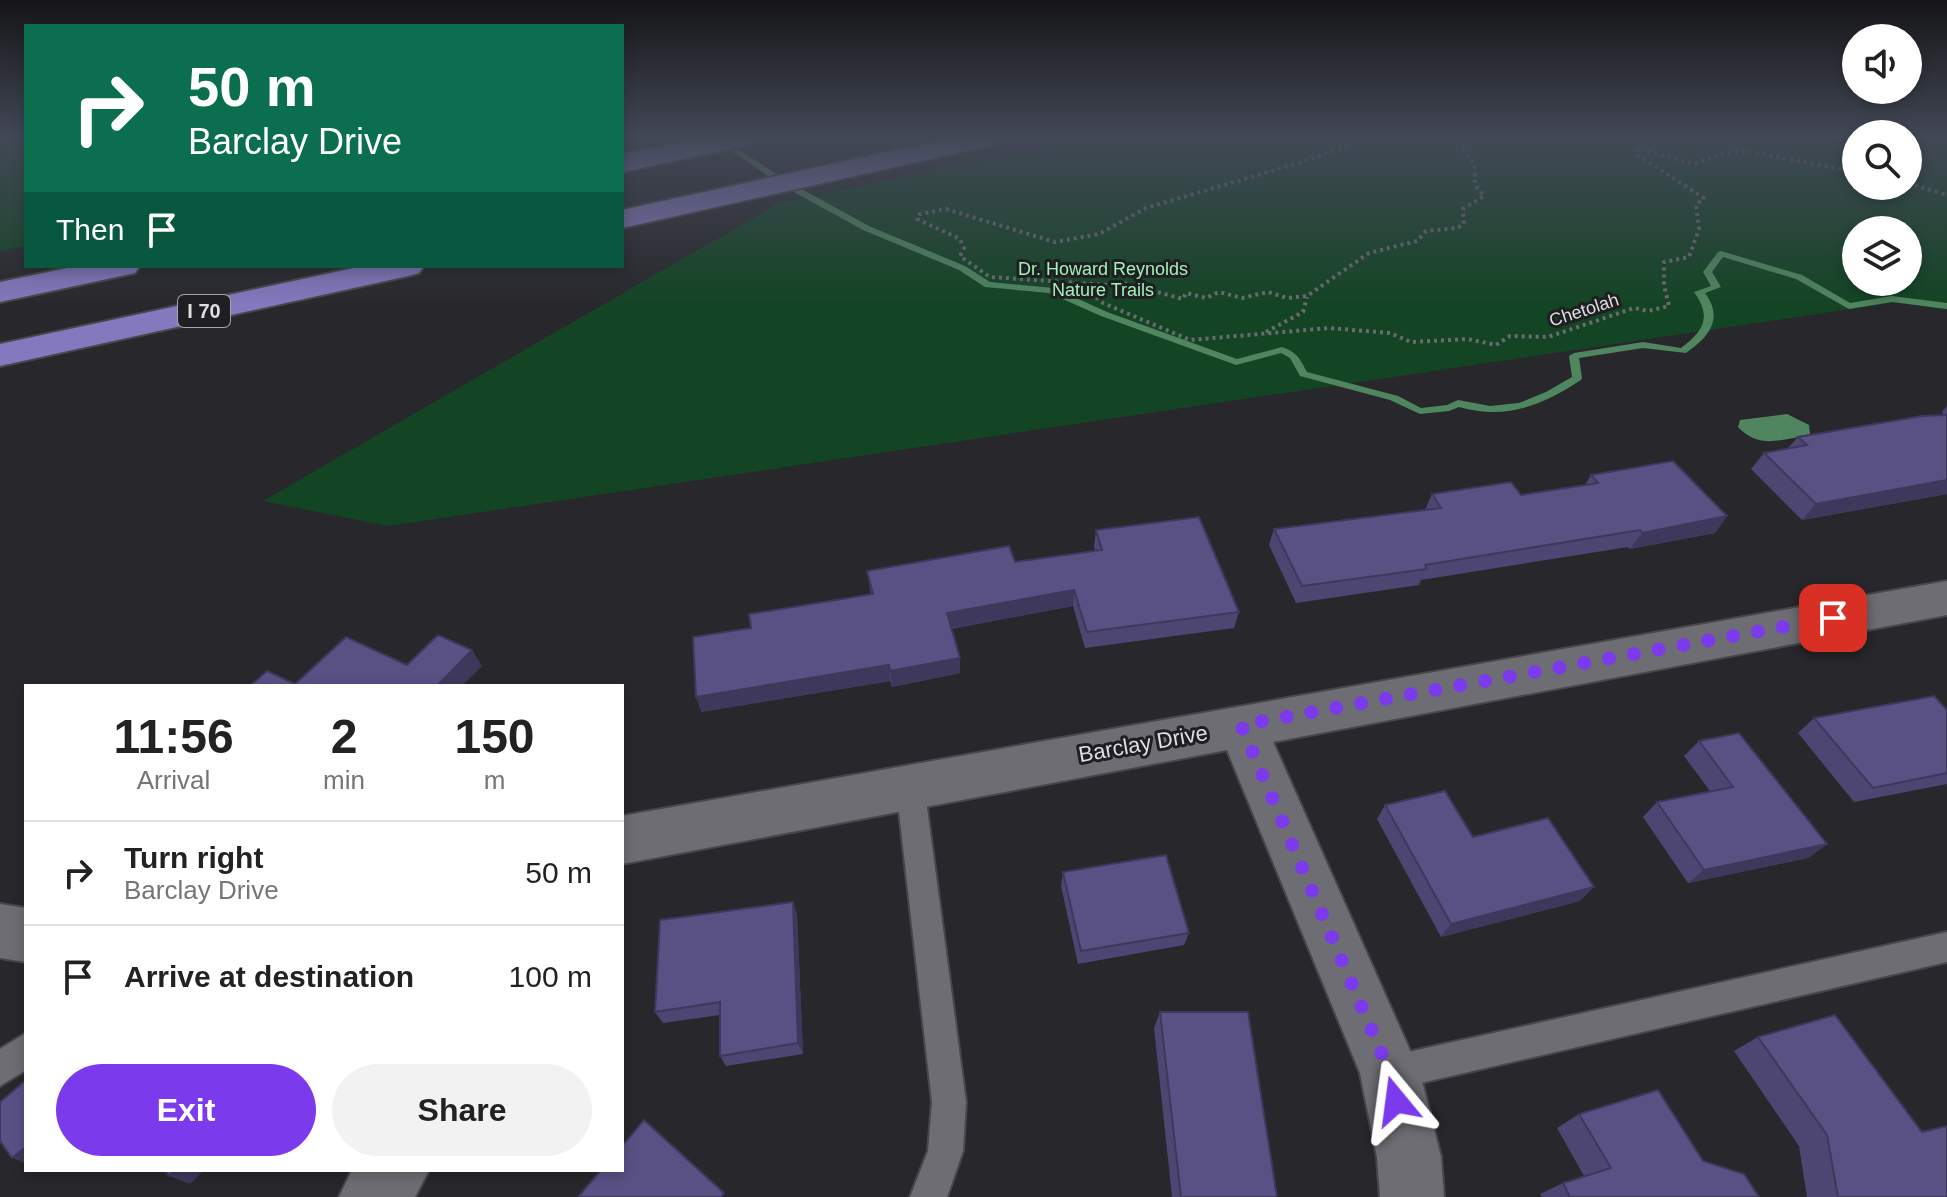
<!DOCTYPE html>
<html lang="en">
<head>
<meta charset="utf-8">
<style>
  :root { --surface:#fff; --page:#f2f2f2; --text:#222; --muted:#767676; --line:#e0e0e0; --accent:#7c3aed }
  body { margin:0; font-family:Arial,sans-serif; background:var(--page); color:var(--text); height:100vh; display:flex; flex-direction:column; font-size:30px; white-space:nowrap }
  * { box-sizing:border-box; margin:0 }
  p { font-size:26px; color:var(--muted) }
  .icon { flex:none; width:44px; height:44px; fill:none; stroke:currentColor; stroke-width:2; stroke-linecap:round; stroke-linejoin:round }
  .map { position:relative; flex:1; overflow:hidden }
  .side { position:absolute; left:24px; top:684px; width:600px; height:488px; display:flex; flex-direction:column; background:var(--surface); border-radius:0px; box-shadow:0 4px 12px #0003 }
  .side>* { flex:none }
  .hud { position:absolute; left:24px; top:24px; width:600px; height:244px; border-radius:0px; box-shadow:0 4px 12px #0003; background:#0b6e4f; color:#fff; overflow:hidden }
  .controls { position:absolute; left:1842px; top:24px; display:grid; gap:16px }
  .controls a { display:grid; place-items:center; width:80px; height:80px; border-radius:50%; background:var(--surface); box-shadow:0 4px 12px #0003; font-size:40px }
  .pin { position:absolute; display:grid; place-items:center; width:68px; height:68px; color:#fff; margin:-34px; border-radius:16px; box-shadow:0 4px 12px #0006 }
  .me { position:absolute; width:88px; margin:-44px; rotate:344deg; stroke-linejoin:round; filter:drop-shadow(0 0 6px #0008) }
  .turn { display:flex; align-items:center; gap:28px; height:168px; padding:0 32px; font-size:36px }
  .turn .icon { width:104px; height:104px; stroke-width:2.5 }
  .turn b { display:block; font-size:56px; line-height:68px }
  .then { display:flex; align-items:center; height:76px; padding:0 32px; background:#0003; gap:16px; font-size:30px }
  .eta { display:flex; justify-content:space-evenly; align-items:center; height:136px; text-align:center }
  .eta b { font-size:48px; font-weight:700; line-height:56px }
  .cta { display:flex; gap:16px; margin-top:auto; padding:16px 32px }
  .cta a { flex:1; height:92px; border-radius:48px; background:var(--accent); color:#fff; font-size:32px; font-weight:700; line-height:92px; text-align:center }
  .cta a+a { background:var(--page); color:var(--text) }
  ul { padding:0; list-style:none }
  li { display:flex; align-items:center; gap:24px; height:104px; padding:0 32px; border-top:2px solid var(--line) }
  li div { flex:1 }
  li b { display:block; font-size:30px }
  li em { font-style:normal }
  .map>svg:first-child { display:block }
</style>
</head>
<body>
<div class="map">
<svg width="1947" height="1197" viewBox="0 0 1947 1197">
  <rect width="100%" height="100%" fill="#28282c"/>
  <g fill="#134424" fill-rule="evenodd">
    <polygon points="0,139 26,139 26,246 0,251"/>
    <path d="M1087,139H1856V186H1908V139H1947V310L1898,302L388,526L263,501L779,203ZM1856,230H1908V282H1856Z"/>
  </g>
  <path fill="#50865f" d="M1787,414L1809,425L1810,435C1781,439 1760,450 1738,427L1740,420Z"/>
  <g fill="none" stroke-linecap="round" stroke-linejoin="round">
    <path fill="#50865f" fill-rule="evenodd" d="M714,139H723L787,181L869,226L965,266L990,282L1054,288L1107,312L1237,359L1282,347C1297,352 1300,359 1307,372L1398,396L1421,408L1447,405L1458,400L1490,406L1519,403L1546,392L1572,377L1569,356L1574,353L1643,342L1681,348C1704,331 1712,317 1694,292L1711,286L1703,272L1718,252L1721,251L1802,275L1850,303L1892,296L1947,303V309L1892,302L1849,309L1796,279L1723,257L1712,272L1721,287L1705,293C1724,319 1709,337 1686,353L1643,348L1579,358L1582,378L1581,380C1541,406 1506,420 1459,407L1449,411L1420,414L1390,400L1300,376L1290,358L1281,353L1236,365L1101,316L1049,293L985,287L959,270L863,230L781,185Z"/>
    <defs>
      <g id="service">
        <polygon points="910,773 920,776 924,785 966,1102 963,1151 947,1197 910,1197 928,1151 932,1102 896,785 900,776"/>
        <polygon points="1947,932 1947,962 1390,1090 1378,1085 1373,1073 1378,1061 1390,1056"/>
        <polygon points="26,1033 26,1070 0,1086 0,1049"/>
      </g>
      <g id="minor">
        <polygon points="1947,581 1947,615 1273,742 1420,1073 1441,1157 1444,1197 1380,1197 1377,1157 1360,1073 1227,750 622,864 622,816"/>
        <polygon points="0,904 26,908 26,962 0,958"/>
        <polygon points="352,1170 429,1170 415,1197 339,1197"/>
      </g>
      <g id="motorway">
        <polygon points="699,139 754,139 750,145 740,147 622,172 622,154"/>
        <polygon points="946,139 998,139 994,145 984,147 622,228 622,210"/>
        <polygon points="77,266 140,266 135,273 0,302 0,282"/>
        <polygon points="363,266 424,266 419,273 408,276 0,366 0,344"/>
      </g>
    </defs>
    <use href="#service" stroke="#47464a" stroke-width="4"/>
    <use href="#minor" stroke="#47464a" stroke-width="4"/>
    <use href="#motorway" stroke="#47464a" stroke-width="4"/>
    <g stroke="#6b6b6f" stroke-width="4" stroke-dasharray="3 4" stroke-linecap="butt">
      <polyline points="1367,139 1299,163 1146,208 1099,234 1055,242 946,209 920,214 917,219 960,239 964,248 960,256 990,277 1109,285 1120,282 1183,299 1186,293 1206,298 1219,292 1242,298 1268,292 1287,298 1307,296 1369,253 1417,241 1426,231 1457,228 1464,224 1463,209 1484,196 1475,185 1475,164 1461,148 1465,144 1489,139"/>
      <polyline points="1908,183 1947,195"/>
      <polyline points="1080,284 1103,303 1190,340 1329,328 1390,333 1411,342 1468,339 1496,345 1510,336 1548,337 1634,308 1648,311 1669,306 1664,285 1664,262 1689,257 1699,229 1696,205 1704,198 1636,154 1638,148 1694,164 1721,154 1746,151 1856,172"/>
      <polyline points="1266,332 1303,312 1307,297"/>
    </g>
    <use href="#service" fill="#6e6d73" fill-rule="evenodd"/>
    <use href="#minor" fill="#6e6d73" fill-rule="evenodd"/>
    <use href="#motorway" fill="#8478be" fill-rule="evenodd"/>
  </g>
  <g fill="#4d4572">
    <polygon points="1947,406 1947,494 1802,520 1751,469 1764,453 1788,448 1798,437 1944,415 1942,412"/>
    <polygon points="1591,475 1727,516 1715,533 1630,549 1628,547 1421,580 1419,585 1296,603 1269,545 1274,529 1425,510 1432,494 1521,495 1585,485"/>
    <polygon points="1096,530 1239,612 1234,628 1085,648 1073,606 951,629 960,673 892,687 890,681 701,712 751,628 871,595 867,571 1015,562 1095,551 1094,546"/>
    <polygon points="1947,710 1947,784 1854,802 1798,733 1814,718"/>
    <polygon points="1699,741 1827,844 1808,858 1688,883 1643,817 1657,802 1710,791 1684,756"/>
    <polygon points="1385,805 1473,837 1580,901 1441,937 1377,819"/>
    <polygon points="1063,872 1189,933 1184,945 1078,964 1061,886"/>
    <polygon points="793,902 797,915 803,1054 726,1066 720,1056 720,1015 663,1023 655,1012"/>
    <polygon points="1160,1012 1277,1197 1172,1197 1154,1028"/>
    <polygon points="1758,1037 1922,1132 1947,1197 1807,1197 1799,1146 1734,1051"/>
    <polygon points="1579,1114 1703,1161 1759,1197 1542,1197 1540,1194 1563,1183 1584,1176 1557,1128"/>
  </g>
  <g fill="#3e385c">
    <polygon points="1947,480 1947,494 1802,520 1816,504"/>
    <polygon points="1727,516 1715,533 1630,549 1642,533"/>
    <polygon points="1074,590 1073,606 947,629 947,613"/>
    <polygon points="472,650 482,666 462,686 437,686"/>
    <polygon points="960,658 960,673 892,687 890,671"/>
    <polygon points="889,665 890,681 701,712 696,697"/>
    <polygon points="1827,844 1808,858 1688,883 1704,870"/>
    <polygon points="1594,887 1580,901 1441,937 1451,924"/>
    <polygon points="793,902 797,915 803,1054 798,1043"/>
    <polygon points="26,1147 25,1163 12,1158"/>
    <polygon points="175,1170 204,1170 190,1184 169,1176"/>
  </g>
  <g fill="#595084" stroke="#3e385c" stroke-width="2">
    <polygon points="1947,415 1947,480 1816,504 1764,453 1807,445 1798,437 1922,416"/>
    <polygon points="1673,461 1727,516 1642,533 1640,530 1425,565 1427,569 1302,586 1274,529 1441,508 1432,494 1511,482 1521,495 1598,483 1591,475"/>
    <polygon points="1199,517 1239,612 1087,632 1074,590 947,613 960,658 890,671 889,665 696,697 693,637 751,628 749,614 873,594 867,571 1009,546 1015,562 1102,550 1096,530"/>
    <polygon points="438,635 472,650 437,686 250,686 267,671 295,684 346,637 407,665"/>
    <polygon points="1934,696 1947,710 1947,773 1873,788 1814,718"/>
    <polygon points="1739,733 1827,844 1704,870 1657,802 1733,787 1699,741"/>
    <polygon points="1445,791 1473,837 1548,818 1594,887 1451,924 1385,805"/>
    <polygon points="1166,855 1189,933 1081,951 1063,872"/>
    <polygon points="793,902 798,1043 720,1056 720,1002 655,1012 660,920"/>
    <polygon points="1160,1012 1248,1012 1277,1197 1181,1197"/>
    <polygon points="1835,1015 1922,1132 1947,1126 1947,1197 1838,1197 1827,1135 1758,1037"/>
    <polygon points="26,1080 26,1147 12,1158 0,1141 0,1102"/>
    <polygon points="1658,1090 1703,1161 1744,1174 1759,1197 1570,1197 1563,1183 1611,1168 1579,1114"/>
    <polygon points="644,1120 724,1193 721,1197 578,1197 601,1170 622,1170 622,1146"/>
    <polygon points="164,1170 175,1170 169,1176"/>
  </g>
  <linearGradient id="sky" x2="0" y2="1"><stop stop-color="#161618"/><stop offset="0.45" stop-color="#424856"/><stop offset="1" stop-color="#424856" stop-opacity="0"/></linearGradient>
  <rect width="1947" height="306" fill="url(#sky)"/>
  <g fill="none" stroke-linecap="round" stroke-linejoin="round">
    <polyline stroke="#7c3aed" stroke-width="14" stroke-dasharray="0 25.2" points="1396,1101 1390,1073 1241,725 1833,618"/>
  </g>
  <g text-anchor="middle" stroke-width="6" stroke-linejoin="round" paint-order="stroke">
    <g font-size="18" fill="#a2f2b6" stroke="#1e1e23">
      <text x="1103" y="275">Dr. Howard Reynolds<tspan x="1103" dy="21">Nature Trails</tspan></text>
    </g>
    <g font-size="18" fill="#dfdfe2" stroke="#1e1e23">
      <text transform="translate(1584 310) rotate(-18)" y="6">Chetolah</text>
    </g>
    <rect fill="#1e1e23" stroke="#a5a5a9" stroke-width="2" x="178" y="295" width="52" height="32" rx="6"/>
    <g font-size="20" font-weight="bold" fill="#dfdfe2">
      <text x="204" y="318">I 70</text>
    </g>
    <g font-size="22" fill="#dfdfe2" stroke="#1e1e23">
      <text transform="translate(1143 743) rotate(-10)" y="8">Barclay Drive</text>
    </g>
  </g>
</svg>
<div class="controls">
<a><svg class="icon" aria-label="sound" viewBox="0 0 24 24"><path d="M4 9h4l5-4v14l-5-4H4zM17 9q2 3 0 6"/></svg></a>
<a><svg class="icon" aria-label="search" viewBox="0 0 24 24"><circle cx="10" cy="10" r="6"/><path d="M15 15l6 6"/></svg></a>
<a><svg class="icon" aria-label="layers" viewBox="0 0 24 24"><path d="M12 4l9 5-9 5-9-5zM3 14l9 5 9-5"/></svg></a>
</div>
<div class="pin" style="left:1833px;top:618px;background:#d93025"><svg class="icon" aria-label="arrive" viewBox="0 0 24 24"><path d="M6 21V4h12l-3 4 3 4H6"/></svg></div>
<svg class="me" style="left:1396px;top:1101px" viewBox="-20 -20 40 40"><path d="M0-17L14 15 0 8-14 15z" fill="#7c3aed" stroke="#fff" stroke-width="4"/></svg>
<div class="hud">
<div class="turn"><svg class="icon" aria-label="right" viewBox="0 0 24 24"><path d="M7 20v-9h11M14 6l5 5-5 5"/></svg><div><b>50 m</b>Barclay Drive</div></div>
<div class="then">Then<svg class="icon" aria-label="arrive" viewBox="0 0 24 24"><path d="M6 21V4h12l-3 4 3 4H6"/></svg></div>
</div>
<section class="side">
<div class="eta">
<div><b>11:56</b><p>Arrival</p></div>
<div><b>2</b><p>min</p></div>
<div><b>150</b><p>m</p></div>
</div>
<ul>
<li><svg class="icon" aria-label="right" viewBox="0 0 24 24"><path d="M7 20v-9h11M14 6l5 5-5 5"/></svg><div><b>Turn right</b><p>Barclay Drive</p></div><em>50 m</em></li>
<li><svg class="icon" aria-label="arrive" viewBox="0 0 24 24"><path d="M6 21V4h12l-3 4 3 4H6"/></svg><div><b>Arrive at destination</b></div><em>100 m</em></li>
</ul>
<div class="cta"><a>Exit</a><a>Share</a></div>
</section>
</div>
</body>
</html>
